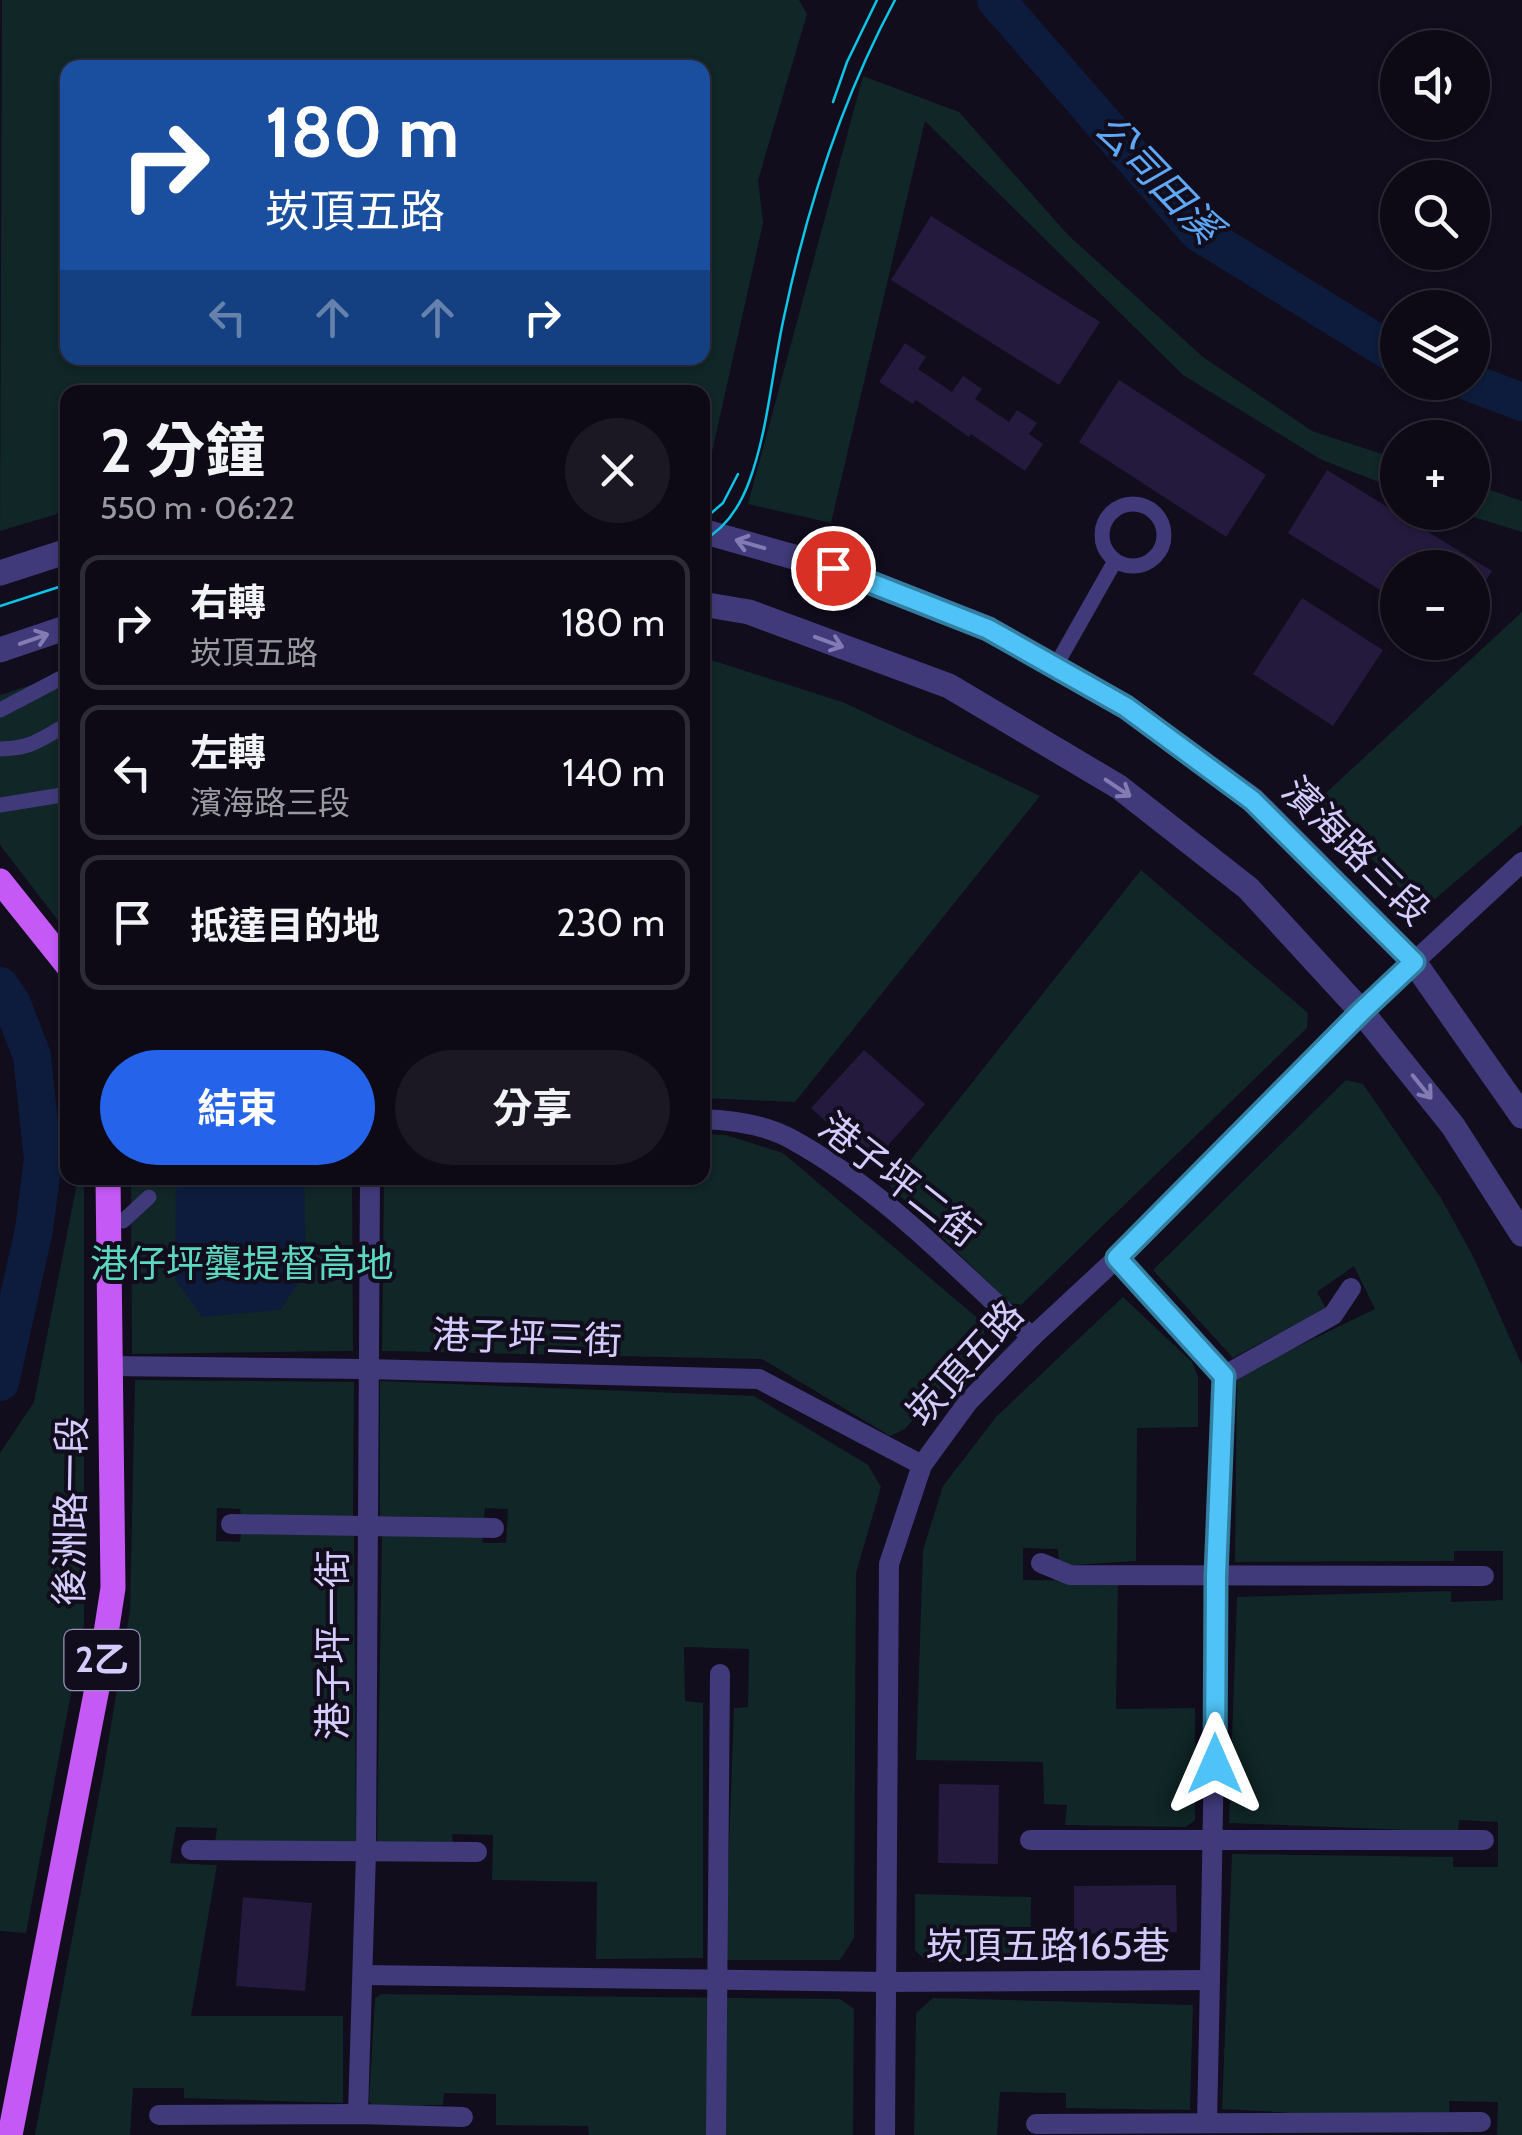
<!DOCTYPE html>
<html lang="zh-TW">
<head>
<meta charset="utf-8">
<style>
  :root { --surface:#0d0a16; --page:#1b1823; --text:#f1f3f6; --muted:#9a9aa1; --line:#2d2b35; --accent:#2563eb }
  body { margin:0; font-family:Cabin,"Noto Sans TC",sans-serif; background:var(--page); color:var(--text); height:100vh; display:flex; flex-direction:column; font-size:38px; white-space:nowrap }
  * { box-sizing:border-box; margin:0 }
  p { font-size:32px; color:var(--muted) }
  .icon { flex:none; width:55px; height:55px; fill:none; stroke:currentColor; stroke-width:2; stroke-linecap:round; stroke-linejoin:round }
  .map { position:relative; flex:1; overflow:hidden }
  .panel { position:absolute; left:60px; top:385px; width:650px; height:800px; display:flex; flex-direction:column; background:var(--surface); border-radius:20px; box-shadow:0 2px 8px #0004,0 0 0 2px var(--line) }
  .panel>* { flex:none }
  .top-card { position:absolute; left:60px; top:60px; width:650px; height:305px; border-radius:20px; box-shadow:0 2px 8px #0004,0 0 0 2px var(--line); background:#1a4fa0; color:#fff; overflow:hidden }
  .buttons { position:absolute; left:1380px; top:30px; display:grid; gap:20px }
  .buttons a { display:grid; place-items:center; width:110px; height:110px; border-radius:50%; background:var(--surface); box-shadow:0 2px 8px #0004,0 0 0 2px var(--line); font-size:50px }
  .pin { position:absolute; display:grid; place-items:center; width:85px; height:85px; color:#fff; margin:-42px; border:5px solid #fff; border-radius:50%; box-shadow:0 2px 10px #0007 }
  .me { position:absolute; width:110px; margin:-55px; rotate:0deg; stroke-linejoin:round; filter:drop-shadow(0 0 8px #0008) }
  .turn { display:flex; align-items:center; gap:35px; height:210px; padding:0 40px; font-size:45px }
  .turn .icon { width:130px; height:130px; stroke-width:2.5 }
  .turn b { display:block; font-size:70px; line-height:85px }
  .lanes { display:flex; align-items:center; height:95px; padding:0 40px; background:#0003; justify-content:center; gap:50px; direction:ltr }
  .lanes .off { opacity:.35 }
  .round { display:grid; place-items:center; flex:none; width:105px; height:105px; border-radius:52px; background:var(--page) }
  .head { display:flex; align-items:center; justify-content:space-between; height:170px; padding:0 40px }
  h1 { font-size:60px; font-weight:700; line-height:75px }
  .button { display:flex; gap:20px; margin-top:auto; padding:20px 40px }
  .button a { flex:1; height:115px; border-radius:60px; background:var(--accent); color:#fff; font-size:40px; font-weight:700; line-height:115px; text-align:center }
  .button a+a { background:var(--page); color:var(--text) }
  ul { padding:0; list-style:none }
  li { display:flex; align-items:center; gap:30px; height:135px; margin:0 20px 15px; padding:0 20px; border:5px solid var(--line); border-radius:20px }
  li div { flex:1 }
  li b { display:block; font-size:38px }
  li em { font-style:normal }
  .map>svg:first-child { display:block }
</style>
</head>
<body>
<div class="map">
<svg width="1522" height="2135" viewBox="0 0 1522 2135">
  <rect width="100%" height="100%" fill="#110d1d"/>
  <g fill="#102627" fill-rule="evenodd">
    <path d="M2,0H799L807,14L758,180L763,223L712,452L703,473L702,392H68L67,511L0,531ZM68,68H702V358H68Z"/>
    <polygon points="863,76 959,112 1068,235 1203,357 1312,431 1397,459 1397,489 1322,460 1183,375 925,121 831,523 748,504"/>
    <polygon points="1473,484 1522,501 1522,532 1461,513 1472,512"/>
    <polygon points="1522,612 1522,825 1422,910 1316,802"/>
    <polygon points="702,657 845,703 1040,796 795,1102 703,1098"/>
    <polygon points="67,673 67,932 0,845 0,695"/>
    <polygon points="1141,870 1308,1013 1307,1028 1021,1305 1009,1303 890,1186"/>
    <polygon points="1346,1080 1363,1084 1441,1198 1474,1258 1522,1365 1522,2135 1497,2135 1498,2102 1449,2101 1450,2122 1222,2109 1232,1854 1453,1857 1453,1867 1498,1867 1498,1822 1459,1820 1458,1832 1229,1823 1237,1597 1451,1591 1451,1602 1503,1600 1503,1551 1454,1551 1454,1561 1235,1562 1237,1376 1375,1309 1354,1266 1317,1292 1326,1308 1233,1358 1153,1270"/>
    <polygon points="703,1134 726,1135 783,1153 982,1322 985,1337 905,1429 890,1436 762,1359 382,1351 384,1178 702,1178"/>
    <polygon points="78,1178 84,1178 84,1624 26,1933 0,1931 0,1453 34,1402"/>
    <polygon points="131,1178 352,1178 353,1351 132,1354"/>
    <polygon points="1123,1297 1192,1362 1198,1377 1198,1427 1137,1428 1136,1561 1059,1566 1058,1549 1023,1548 1023,1580 1118,1581 1116,1709 1195,1708 1195,1820 1186,1827 1065,1825 1067,1805 1044,1804 1043,1762 916,1760 923,1550 943,1486 996,1417"/>
    <polygon points="135,1380 354,1382 353,1517 241,1516 240,1509 217,1508 216,1541 240,1542 241,1534 354,1535 356,1845 215,1843 217,1828 176,1827 170,1863 217,1865 191,2016 343,2016 343,2103 184,2098 184,2088 133,2088 130,2135 35,2135 103,1774 130,1610"/>
    <polygon points="380,1381 754,1396 868,1465 881,1487 856,1573 854,1938 840,1960 725,1960 734,1708 748,1707 749,1649 684,1647 685,1701 703,1703 703,1958 596,1959 597,1882 492,1880 493,1835 452,1834 453,1845 377,1844 382,1535 482,1536 483,1543 506,1543 508,1509 485,1508 484,1518 380,1516"/>
    <polygon points="915,1894 1031,1897 1030,1962 927,1962 915,1950"/>
    <polygon points="381,1994 840,1999 854,2009 853,2135 589,2135 588,2126 496,2125 496,2094 444,2093 443,2105 373,2106 369,2101 375,1998"/>
    <polygon points="933,1998 1193,2005 1190,2110 1066,2108 1066,2093 1000,2092 997,2135 914,2135 916,2013"/>
  </g>
  <polygon fill="#0d1c3c" points="187,1178 304,1178 306,1272 280,1310 202,1317 175,1279 176,1189"/>
  <g fill="none" stroke-linecap="round" stroke-linejoin="round">
    <g stroke="#0d1c3c" stroke-width="38">
      <polyline points="996,0 1198,232 1398,356"/>
      <polyline points="1469,382 1522,402"/>
      <polyline points="0,986 12,1004 32,1056 43,1160 34,1230 0,1382"/>
    </g>
  </g>
  <g fill="#231a3d">
    <polygon points="931,216 1100,322 1059,385 891,280"/>
    <polygon points="905,343 926,357 918,369 952,392 963,376 982,389 975,399 1009,422 1017,410 1037,423 1029,434 1043,444 1025,471 971,434 969,437 916,400 913,404 879,382"/>
    <polygon points="1119,380 1266,475 1226,537 1079,442"/>
    <polygon points="1327,470 1492,571 1472,602 1472,568 1398,568 1398,601 1288,533"/>
    <polygon points="1302,598 1383,650 1333,726 1253,674"/>
    <polygon points="864,1050 925,1104 872,1163 811,1108"/>
    <polygon points="939,1784 999,1785 998,1864 938,1863"/>
    <polygon points="1176,1885 1177,1932 1074,1934 1074,1886"/>
    <polygon points="243,1897 312,1903 305,1991 236,1986"/>
  </g>
  <g fill="none" stroke-linecap="round" stroke-linejoin="round">
    <g stroke="#403a7a" stroke-width="15">
      <circle cx="1133" cy="535" r="31"/>
      <polyline points="1055,667 1115,561"/>
      <polyline points="0,710 65,676 68,667"/>
      <path d="M0,749C34,748 40,739 68,724"/>
      <polyline points="0,805 68,794"/>
      <polyline points="123,1221 149,1197"/>
    </g>
    <g stroke="#403a7a" stroke-width="20">
      <path d="M702,1119C731,1120 767,1125 793,1140C882,1189 956,1268 1032,1337"/>
      <path d="M1117,1258L1225,1375C1214,1624 1213,1872 1207,2121"/>
      <polyline points="109,1366 367,1369 759,1379 922,1465"/>
      <polyline points="1225,1375 1333,1315 1351,1288"/>
      <polyline points="231,1524 494,1528"/>
      <polyline points="1041,1563 1070,1575 1484,1576"/>
      <polyline points="1030,1840 1484,1840"/>
      <polyline points="191,1850 477,1852"/>
      <polyline points="363,1975 886,1982 1210,1980"/>
      <polyline points="358,2114 366,1853 370,1178"/>
      <polyline points="159,2115 358,2114 463,2117"/>
      <polyline points="1036,2124 1481,2122"/>
      <polyline points="716,2135 720,1674"/>
      <polyline points="885,2135 889,1564 922,1465 968,1402 1032,1337 1117,1258 1361,1011 1522,862"/>
    </g>
    <g stroke="#403a7a" stroke-width="25">
      <polyline points="702,531 833,568 989,629 1126,707 1253,800 1414,962 1522,1116"/>
      <polyline points="0,573 68,551"/>
      <polyline points="702,604 749,612 949,686 1119,787 1248,888 1361,1011 1453,1126 1522,1234"/>
      <polyline points="0,650 68,627"/>
    </g>
    <g stroke="#c459f6" stroke-width="25">
      <polyline points="0,881 68,966"/>
      <polyline points="10,2135 99,1678 113,1588 108,1178"/>
    </g>
    <g stroke="#0cc6e8" stroke-width="2.5">
      <polyline points="833,102 847,62 877,0"/>
      <polyline points="702,521 723,503 738,474"/>
      <path d="M702,541C725,529 740,506 749,482C768,431 772,371 784,317C807,207 842,99 895,0"/>
      <polyline points="0,606 68,584"/>
    </g>
  </g>
  <defs><path id="oneway-shaft" d="M-6 0H5M1.5-3L5.5 0L1.5 3" fill="none" stroke-width="1.6" stroke-linecap="round" stroke-linejoin="round" transform="scale(2.5)"/></defs>
  <g stroke="#837cb4">
    <use href="#oneway-shaft" transform="translate(750 544) rotate(-164)"/>
    <use href="#oneway-shaft" transform="translate(34 639) rotate(-19)"/>
    <use href="#oneway-shaft" transform="translate(829 642) rotate(20)"/>
    <use href="#oneway-shaft" transform="translate(1118 788) rotate(34)"/>
    <use href="#oneway-shaft" transform="translate(1422 1087) rotate(51)"/>
  </g>
  <g fill="none" stroke-linecap="round" stroke-linejoin="round">
    <defs>
      <polyline id="route" points="833,568 988,629 1126,707 1252,800 1414,962 1362,1011 1117,1258 1224,1376 1216,1576 1215,1764"/>
    </defs>
    <use href="#route" stroke="#337fa1" stroke-width="25"/>
    <use href="#route" stroke="#4fc3f7" stroke-width="18"/>
  </g>
  <g text-anchor="middle" stroke-width="8" stroke-linejoin="round" paint-order="stroke">
    <rect fill="#110d1d" stroke="#9a93b9" stroke-width="2.5" x="64.5" y="1630" width="75" height="60" rx="8"/>
    <g font-size="35" font-weight="bold" fill="#d4ccfc">
      <text x="102" y="1672">2乙</text>
    </g>
    <g font-size="38" fill="#d4ccfc" stroke="#110d1d">
      <text transform="translate(1356 851) rotate(45)" y="13">濱海路三段</text>
      <text transform="translate(899 1180) rotate(38)" y="13">港子坪二街</text>
      <text transform="translate(527 1338) rotate(2)" y="13">港子坪三街</text>
      <text transform="translate(965 1363) rotate(-48)" y="13">崁頂五路</text>
      <text transform="translate(71 1511) rotate(-89)" y="13">後洲路一段</text>
      <text transform="translate(333 1645) rotate(-90)" y="13">港子坪一街</text>
      <text x="1048" y="1959">崁頂五路165巷</text>
    </g>
    <g font-size="38" fill="#5cd7c0" stroke="#110d1d">
      <text x="242" y="1277">港仔坪龔提督高地</text>
    </g>
    <g font-size="40" font-style="italic" fill="#5fa8f7" stroke="#110d1d">
      <text transform="translate(1158 178) rotate(46)" y="14">公司田溪</text>
    </g>
  </g>
</svg>
<div class="buttons">
<a><svg class="icon" aria-label="sound" viewBox="0 0 24 24"><path d="M4 9h4l5-4v14l-5-4H4zM17 9q2 3 0 6"/></svg></a>
<a><svg class="icon" aria-label="search" viewBox="0 0 24 24"><circle cx="10" cy="10" r="6"/><path d="M15 15l6 6"/></svg></a>
<a><svg class="icon" aria-label="layers" viewBox="0 0 24 24"><path d="M12 4l9 5-9 5-9-5zM3 14l9 5 9-5"/></svg></a>
<a>+</a>
<a>−</a>
</div>
<div class="pin" style="left:833px;top:568px;background:#d93025"><svg class="icon" aria-label="arrive" viewBox="0 0 24 24"><path d="M6 21V4h12l-3 4 3 4H6"/></svg></div>
<svg class="me" style="left:1215px;top:1764px" viewBox="-20 -20 40 40"><path d="M0-17L14 15 0 8-14 15z" fill="#4fc3f7" stroke="#fff" stroke-width="4"/></svg>
<div class="top-card">
<div class="turn"><svg class="icon" aria-label="right" viewBox="0 0 24 24"><path d="M7 20v-9h11M14 6l5 5-5 5"/></svg><div><b>180 m</b>崁頂五路</div></div>
<div class="lanes"><svg class="icon off" aria-label="left" viewBox="0 0 24 24"><path d="M17 20v-9H6M10 6l-5 5 5 5"/></svg><svg class="icon off" aria-label="ahead" viewBox="0 0 24 24"><path d="M12 20V5M6 11l6-6 6 6"/></svg><svg class="icon off" aria-label="ahead" viewBox="0 0 24 24"><path d="M12 20V5M6 11l6-6 6 6"/></svg><svg class="icon" aria-label="right" viewBox="0 0 24 24"><path d="M7 20v-9h11M14 6l5 5-5 5"/></svg></div>
</div>
<section class="panel">
<div class="head"><div><h1>2 分鐘</h1><p>550 m · 06:22</p></div><a class="round"><svg class="icon" aria-label="close" viewBox="0 0 24 24"><path d="M6 6l12 12M18 6L6 18"/></svg></a></div>
<ul>
<li><svg class="icon" aria-label="right" viewBox="0 0 24 24"><path d="M7 20v-9h11M14 6l5 5-5 5"/></svg><div><b>右轉</b><p>崁頂五路</p></div><em>180 m</em></li>
<li><svg class="icon" aria-label="left" viewBox="0 0 24 24"><path d="M17 20v-9H6M10 6l-5 5 5 5"/></svg><div><b>左轉</b><p>濱海路三段</p></div><em>140 m</em></li>
<li><svg class="icon" aria-label="arrive" viewBox="0 0 24 24"><path d="M6 21V4h12l-3 4 3 4H6"/></svg><div><b>抵達目的地</b></div><em>230 m</em></li>
</ul>
<div class="button"><a>結束</a><a>分享</a></div>
</section>
</div>
</body>
</html>
